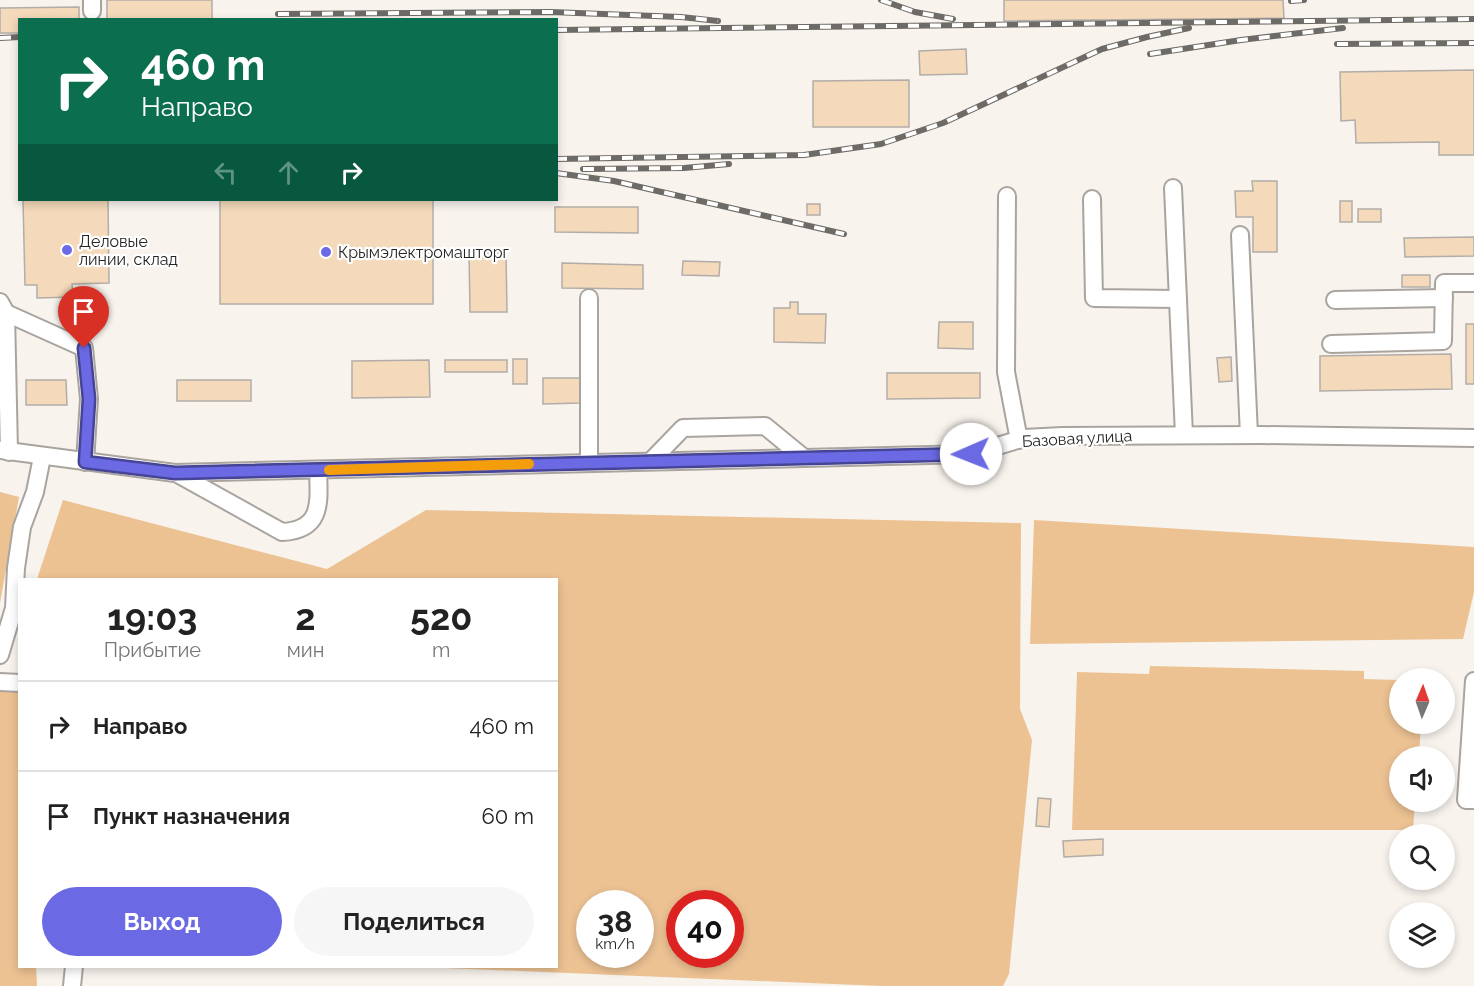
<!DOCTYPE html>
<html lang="ru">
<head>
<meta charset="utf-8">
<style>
  :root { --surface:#fff; --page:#f6f6f6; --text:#222; --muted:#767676; --line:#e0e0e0; --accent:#6b69e3 }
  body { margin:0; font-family:Raleway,sans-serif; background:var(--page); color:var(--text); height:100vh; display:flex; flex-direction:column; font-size:22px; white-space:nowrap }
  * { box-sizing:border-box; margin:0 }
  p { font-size:20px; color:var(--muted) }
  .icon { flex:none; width:33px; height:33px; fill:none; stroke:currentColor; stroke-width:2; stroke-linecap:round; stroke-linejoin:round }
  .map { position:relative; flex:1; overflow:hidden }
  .sheet { position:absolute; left:18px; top:578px; width:540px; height:390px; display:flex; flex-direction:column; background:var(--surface); border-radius:0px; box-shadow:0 3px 9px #0003 }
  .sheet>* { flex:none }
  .top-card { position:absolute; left:18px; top:18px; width:540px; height:183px; border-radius:0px; box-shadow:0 3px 9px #0003; background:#0b6e4f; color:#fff; overflow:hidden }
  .needle { width:39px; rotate:2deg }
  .fabs { position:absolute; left:1389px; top:668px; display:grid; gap:12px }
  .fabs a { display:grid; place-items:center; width:66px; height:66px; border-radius:50%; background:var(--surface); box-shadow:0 3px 9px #0003; font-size:30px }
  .speed { position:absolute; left:576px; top:890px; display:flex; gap:12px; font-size:30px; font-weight:700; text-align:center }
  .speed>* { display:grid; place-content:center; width:78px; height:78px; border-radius:50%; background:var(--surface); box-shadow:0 3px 9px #0003; line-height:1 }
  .speed small { font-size:15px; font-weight:400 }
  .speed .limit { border:9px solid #d22; background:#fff; color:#111 }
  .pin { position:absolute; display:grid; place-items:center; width:51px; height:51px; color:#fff; margin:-62px -26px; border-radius:50% 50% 50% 0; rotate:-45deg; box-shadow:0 0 6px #0007 }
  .pin .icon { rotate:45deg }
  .me { position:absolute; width:66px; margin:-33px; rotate:269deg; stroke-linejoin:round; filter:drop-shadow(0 0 4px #0008) }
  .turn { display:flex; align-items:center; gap:21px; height:126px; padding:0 24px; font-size:27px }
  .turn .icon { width:78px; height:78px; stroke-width:2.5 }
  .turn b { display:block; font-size:42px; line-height:51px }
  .lanes { display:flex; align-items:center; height:57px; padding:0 24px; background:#0003; justify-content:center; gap:30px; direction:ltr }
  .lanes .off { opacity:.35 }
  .eta { display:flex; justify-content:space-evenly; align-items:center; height:102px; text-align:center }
  .eta b { font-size:36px; font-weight:700; line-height:42px }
  .primary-button { display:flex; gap:12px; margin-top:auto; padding:12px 24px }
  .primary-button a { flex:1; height:69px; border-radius:36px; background:var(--accent); color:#fff; font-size:24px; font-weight:700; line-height:69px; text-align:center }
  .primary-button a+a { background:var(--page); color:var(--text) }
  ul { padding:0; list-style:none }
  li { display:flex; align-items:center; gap:18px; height:90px; padding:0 24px; border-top:2px solid var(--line) }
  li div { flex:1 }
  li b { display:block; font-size:22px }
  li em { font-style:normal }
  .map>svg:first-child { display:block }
</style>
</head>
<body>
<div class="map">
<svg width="1474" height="986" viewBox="0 0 1474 986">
  <rect width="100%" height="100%" fill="#f8f3ed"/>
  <g fill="#ecc293" fill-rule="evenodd">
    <polygon points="0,492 19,497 0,603"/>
    <path d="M63,500L327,569L426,510L1021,523L1020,709L1032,740L1009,974L1003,986H881L396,966H556V579H37ZM590,903H640V954H590ZM680,903H730V954H680Z"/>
    <polygon points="1034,520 1474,547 1474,592 1463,639 1030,644"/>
    <polygon points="1150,666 1364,671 1364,679 1399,680 1400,723 1421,723 1419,756 1400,756 1400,801 1415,801 1413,830 1072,830 1077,672 1149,674"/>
    <polygon points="0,687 19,688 20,966 36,966 37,986 0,986"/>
  </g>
  <g fill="#f4d9ba" stroke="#b2ada8" stroke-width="1.5">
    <rect x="107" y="0" width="105" height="20"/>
    <polygon points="1004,0 1283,0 1284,18 1004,21"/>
    <polygon points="79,7 79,20 20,20 20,33 0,33 0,8"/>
    <polygon points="966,49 967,74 920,75 919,51"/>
    <polygon points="1474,70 1474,155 1439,155 1439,142 1356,143 1355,120 1341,121 1340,72"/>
    <polygon points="909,80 909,127 813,127 813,81"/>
    <polygon points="1252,181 1277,181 1277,252 1253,252 1253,217 1236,217 1235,191 1253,191"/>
    <polygon points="23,200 108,200 109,283 72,284 73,297 37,298 37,285 25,285"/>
    <rect x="220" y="200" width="213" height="104"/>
    <rect x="1340" y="201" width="12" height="21"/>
    <rect x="807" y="204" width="13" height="11"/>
    <polygon points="555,207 638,207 638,233 555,232"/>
    <rect x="1358" y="209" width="23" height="13"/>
    <polygon points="1474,237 1474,256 1405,257 1404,238"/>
    <polygon points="469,253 506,253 507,312 470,312"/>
    <polygon points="683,261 720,262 719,276 682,275"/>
    <polygon points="562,263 643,265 643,289 562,288"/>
    <rect x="1402" y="275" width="28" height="12"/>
    <polygon points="790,302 798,302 798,314 826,314 825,343 774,342 774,308 790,308"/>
    <polygon points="939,322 973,322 973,349 938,348"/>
    <rect x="1466" y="324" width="8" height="60"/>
    <polygon points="1451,354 1452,389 1320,391 1320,356"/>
    <polygon points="1231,357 1232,381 1219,382 1217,358"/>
    <rect x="513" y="359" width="14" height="25"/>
    <polygon points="429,360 430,397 352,398 352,361"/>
    <rect x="445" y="360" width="62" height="12"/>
    <polygon points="887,373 980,373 980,398 887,399"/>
    <polygon points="543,378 581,378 581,403 543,404"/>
    <polygon points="26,380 66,380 67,405 26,405"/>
    <rect x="177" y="380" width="74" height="21"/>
    <polygon points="1038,798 1051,799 1049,827 1036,826"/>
    <polygon points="1103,839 1103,855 1064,857 1063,841"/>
  </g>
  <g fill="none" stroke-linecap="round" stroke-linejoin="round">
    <defs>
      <g id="minor">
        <polyline points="92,0 92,11"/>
        <polyline points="1173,188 1184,435"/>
        <polyline points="1007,196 1006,372 1019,440"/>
        <polyline points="1092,199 1094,298 1178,299"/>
        <polyline points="1240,235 1249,435"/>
        <polyline points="1335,300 1444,298"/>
        <polyline points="0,302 6,313 84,348 89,399 85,462"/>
        <polyline points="6,313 9,452"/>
        <polyline points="1331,344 1443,341 1444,283 1474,283"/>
        <polyline points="0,450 175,473 971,454 1024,438 1062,436 1262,435 1474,438"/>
        <polyline points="651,461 683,428 765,426 804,458"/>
        <polyline points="589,463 589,298"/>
        <path d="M176,473L282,532C323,530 319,502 318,470"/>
        <polyline points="0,655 14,608 16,568 22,527 35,492 42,457"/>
        <polyline points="1474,681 1466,800 1474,800"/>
        <polyline points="0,682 20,683"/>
        <polyline points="72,986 74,966"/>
      </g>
    </defs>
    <use href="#minor" stroke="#aaa49f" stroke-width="20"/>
    <use href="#minor" stroke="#fff" stroke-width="16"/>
    <defs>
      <g id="rail">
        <polyline points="881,0 915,12 953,19"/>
        <polyline points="1291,1 1304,0"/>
        <polyline points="278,14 551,12 681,17 718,21"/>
        <polyline points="556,30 1474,19"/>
        <polyline points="0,38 20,37"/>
        <polyline points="1337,44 1474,43"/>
        <polyline points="1150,54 1241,40 1343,28"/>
        <polyline points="556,159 804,155 881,144 943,123 1102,49 1147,37 1189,28"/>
        <polyline points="583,169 684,168 729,164"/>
        <polyline points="556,173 614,181 844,234"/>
      </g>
    </defs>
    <use href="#rail" stroke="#6e6b67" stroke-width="6"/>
    <use href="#rail" stroke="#fff" stroke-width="4" stroke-dasharray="11" stroke-linecap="butt"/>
  </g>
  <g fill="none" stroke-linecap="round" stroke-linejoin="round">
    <defs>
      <polyline id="route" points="84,348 89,399 85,462 175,473 971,454"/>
    </defs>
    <use href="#route" stroke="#464494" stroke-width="15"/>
    <use href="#route" stroke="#6b69e3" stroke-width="10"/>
    <polyline stroke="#f59e0b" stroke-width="10" points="329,470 529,464"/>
  </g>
  <g fill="#6b69e3" stroke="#fff" stroke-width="2">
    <circle cx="67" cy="250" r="6"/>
    <circle cx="326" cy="252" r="6"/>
  </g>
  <g text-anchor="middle" stroke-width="4.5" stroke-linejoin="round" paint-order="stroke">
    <g font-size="16" fill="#262422" stroke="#fff" text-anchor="start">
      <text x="79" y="247">Деловые<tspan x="79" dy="18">линии, склад</tspan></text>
      <text x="338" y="258">Крымэлектромашторг</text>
    </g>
    <g font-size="16" fill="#262422" stroke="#fff">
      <text transform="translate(1077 438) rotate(-3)" y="6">Базовая улица</text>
    </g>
  </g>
</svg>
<div class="fabs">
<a><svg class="needle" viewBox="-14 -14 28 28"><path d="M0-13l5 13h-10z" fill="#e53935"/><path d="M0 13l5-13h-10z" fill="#767676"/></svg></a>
<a><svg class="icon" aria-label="sound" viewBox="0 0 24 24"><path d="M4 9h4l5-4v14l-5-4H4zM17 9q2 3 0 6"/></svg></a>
<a><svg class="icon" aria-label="search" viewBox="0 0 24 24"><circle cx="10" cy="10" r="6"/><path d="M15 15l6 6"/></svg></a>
<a><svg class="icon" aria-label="layers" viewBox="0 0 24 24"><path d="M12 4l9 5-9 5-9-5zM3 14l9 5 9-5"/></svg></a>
</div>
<div class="speed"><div>38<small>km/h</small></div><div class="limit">40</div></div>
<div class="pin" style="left:84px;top:348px;background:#d93025"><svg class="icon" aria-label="arrive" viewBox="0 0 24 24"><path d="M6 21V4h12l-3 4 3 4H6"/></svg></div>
<svg class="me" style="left:971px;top:454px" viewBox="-20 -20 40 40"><circle r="19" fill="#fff"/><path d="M0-13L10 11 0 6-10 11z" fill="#6b69e3"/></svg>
<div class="top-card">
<div class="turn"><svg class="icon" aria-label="right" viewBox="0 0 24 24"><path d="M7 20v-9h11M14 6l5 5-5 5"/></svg><div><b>460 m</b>Направо</div></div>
<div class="lanes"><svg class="icon off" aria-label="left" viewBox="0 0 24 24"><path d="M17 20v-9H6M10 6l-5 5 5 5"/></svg><svg class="icon off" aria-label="ahead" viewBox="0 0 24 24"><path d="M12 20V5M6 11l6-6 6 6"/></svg><svg class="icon" aria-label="right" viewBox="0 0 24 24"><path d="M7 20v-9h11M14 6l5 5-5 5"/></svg></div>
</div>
<section class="sheet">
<div class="eta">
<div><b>19:03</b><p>Прибытие</p></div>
<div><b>2</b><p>мин</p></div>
<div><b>520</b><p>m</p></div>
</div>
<ul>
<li><svg class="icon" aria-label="right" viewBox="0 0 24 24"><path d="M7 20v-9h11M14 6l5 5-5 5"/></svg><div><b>Направо</b></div><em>460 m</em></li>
<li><svg class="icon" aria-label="arrive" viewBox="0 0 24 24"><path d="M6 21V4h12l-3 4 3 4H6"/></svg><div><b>Пункт назначения</b></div><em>60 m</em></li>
</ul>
<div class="primary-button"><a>Выход</a><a>Поделиться</a></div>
</section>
</div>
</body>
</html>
